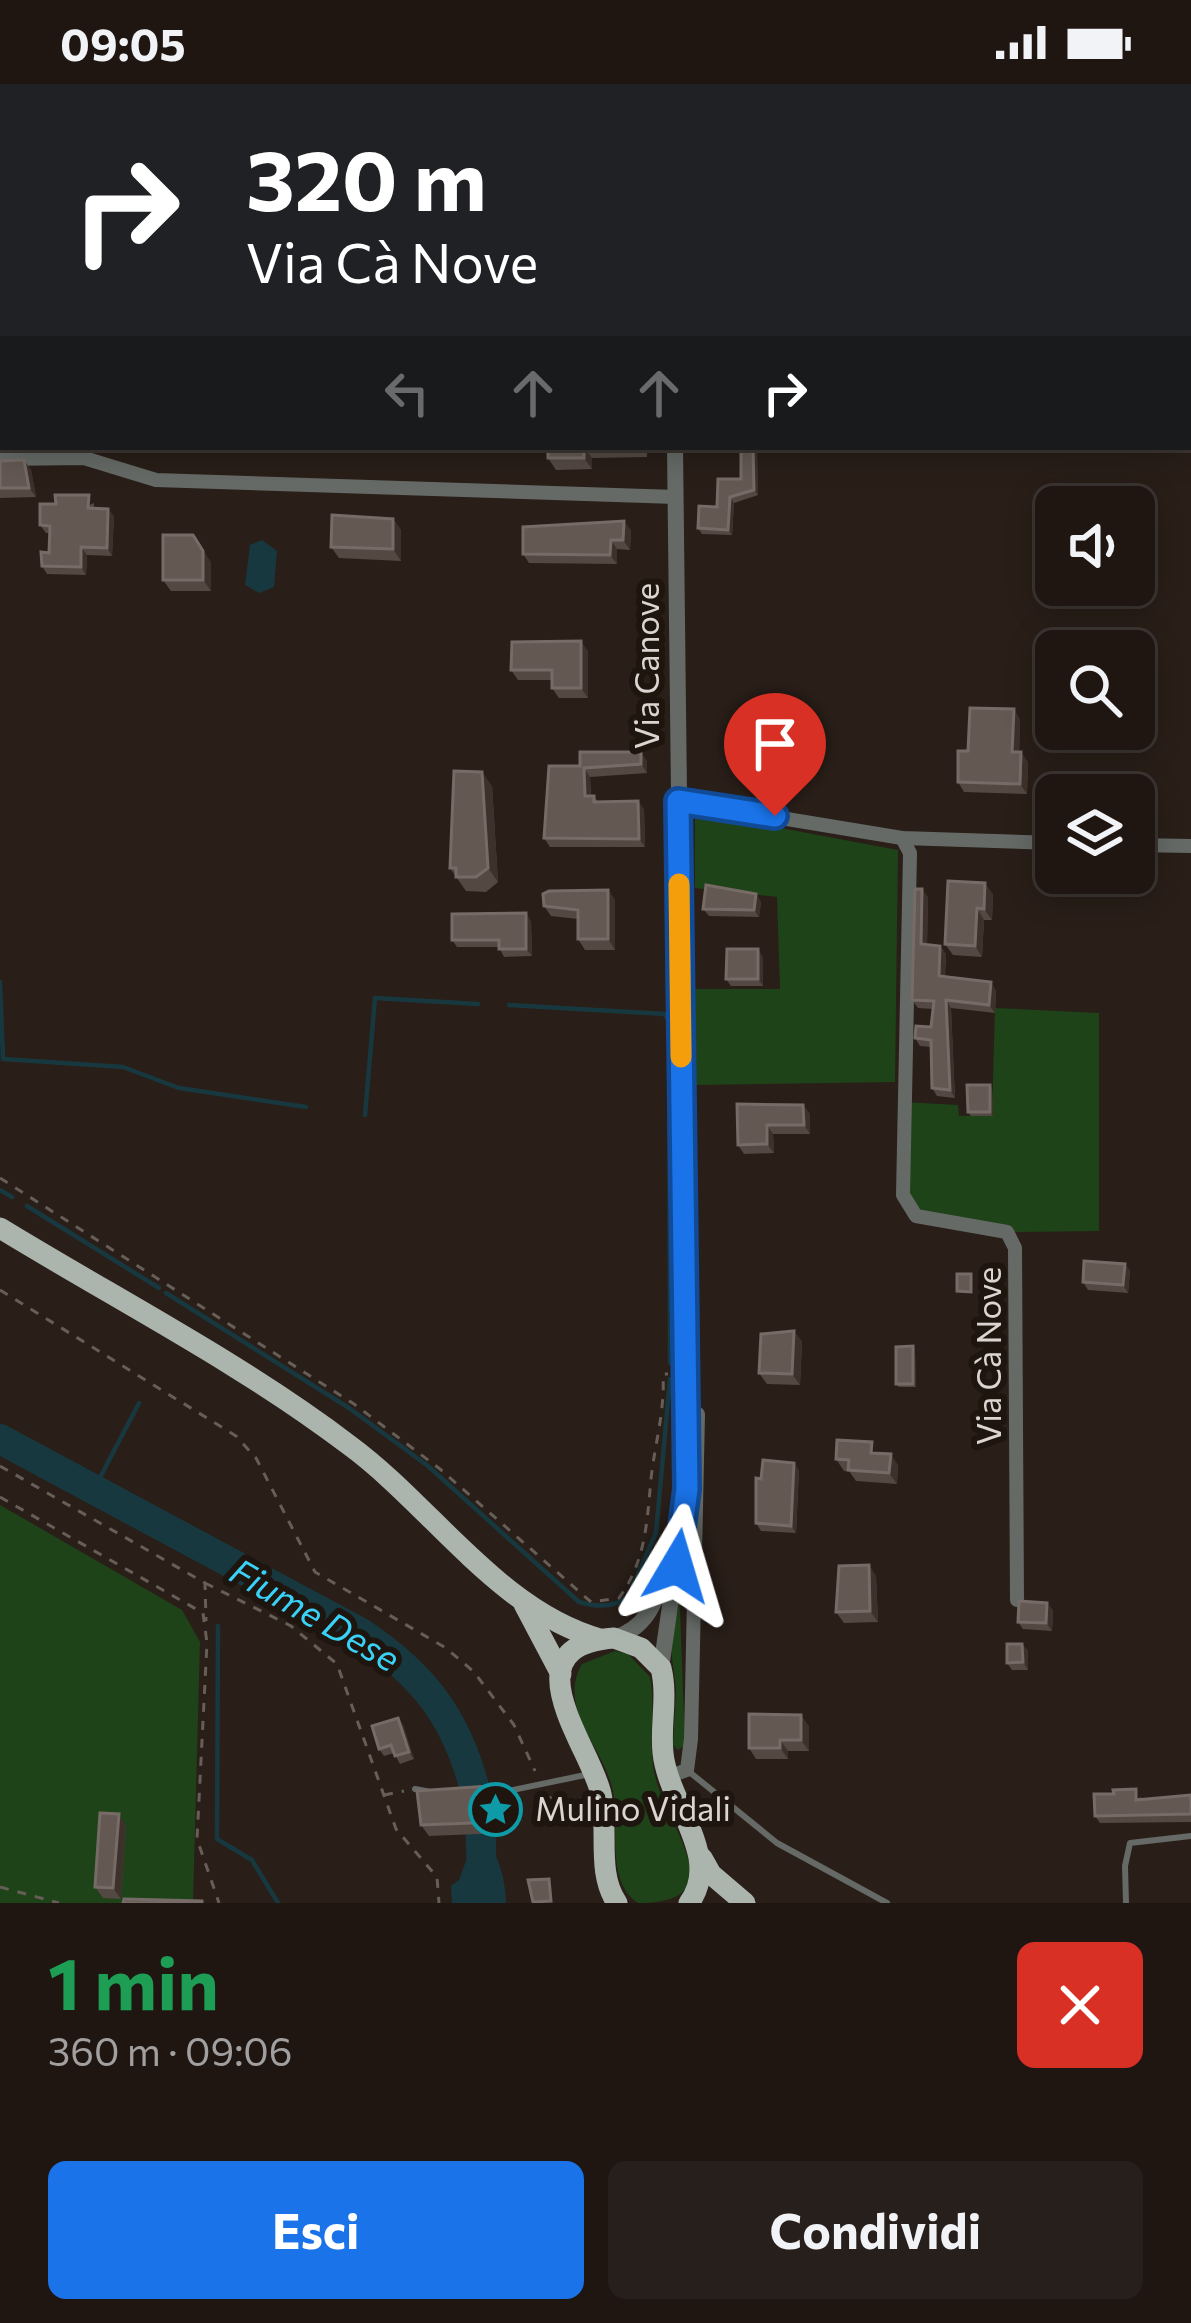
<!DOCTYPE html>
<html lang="it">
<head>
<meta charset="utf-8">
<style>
  :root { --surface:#1f1612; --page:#271f1b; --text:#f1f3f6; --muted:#a19f9f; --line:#3c3532; --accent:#1a73e8 }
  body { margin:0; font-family:Commissioner,sans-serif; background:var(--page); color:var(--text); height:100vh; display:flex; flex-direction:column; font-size:45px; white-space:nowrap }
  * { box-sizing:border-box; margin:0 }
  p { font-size:39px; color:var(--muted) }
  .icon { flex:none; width:66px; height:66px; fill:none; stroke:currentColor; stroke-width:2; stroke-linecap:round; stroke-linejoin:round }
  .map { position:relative; height:1819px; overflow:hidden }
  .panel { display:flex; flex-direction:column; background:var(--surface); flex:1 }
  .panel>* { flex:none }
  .top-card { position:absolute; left:0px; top:0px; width:1191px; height:366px; box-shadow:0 6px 30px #0003,0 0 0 3px var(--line); background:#202124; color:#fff; overflow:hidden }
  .controls { position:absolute; left:1035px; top:402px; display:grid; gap:24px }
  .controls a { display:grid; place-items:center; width:120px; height:120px; border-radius:18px; background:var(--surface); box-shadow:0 6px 30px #0003,0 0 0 3px var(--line); font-size:60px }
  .pin { position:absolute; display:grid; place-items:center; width:102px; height:102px; color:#fff; margin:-123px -51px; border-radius:50% 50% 50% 0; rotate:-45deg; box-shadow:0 0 12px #0007 }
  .pin .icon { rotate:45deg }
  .me { position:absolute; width:132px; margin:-66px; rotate:7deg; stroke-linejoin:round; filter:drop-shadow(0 0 9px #0008) }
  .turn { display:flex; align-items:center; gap:42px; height:252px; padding:0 48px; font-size:54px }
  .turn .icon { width:156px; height:156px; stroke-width:2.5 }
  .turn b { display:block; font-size:84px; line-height:102px }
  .lanes { display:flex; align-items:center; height:114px; padding:0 48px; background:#0003; justify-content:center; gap:60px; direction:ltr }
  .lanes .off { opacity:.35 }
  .round { display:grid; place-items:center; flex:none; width:126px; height:126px; border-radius:18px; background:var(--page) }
  .head { display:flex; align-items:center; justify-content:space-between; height:204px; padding:0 48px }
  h1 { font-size:72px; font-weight:700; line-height:90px; color:#1e9e55 }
  .button { display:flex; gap:24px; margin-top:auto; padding:24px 48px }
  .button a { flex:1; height:138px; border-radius:18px; background:var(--accent); color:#fff; font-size:48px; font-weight:700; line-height:138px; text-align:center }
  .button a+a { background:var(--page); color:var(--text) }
  .status { display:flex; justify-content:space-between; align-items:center; height:84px; padding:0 60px; background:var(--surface); direction:ltr }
  .status svg { height:33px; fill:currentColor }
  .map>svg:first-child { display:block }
</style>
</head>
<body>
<div class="status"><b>09:05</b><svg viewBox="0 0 49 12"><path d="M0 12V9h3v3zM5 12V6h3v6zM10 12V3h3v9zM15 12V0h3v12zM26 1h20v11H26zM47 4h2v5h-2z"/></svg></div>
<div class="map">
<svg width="1191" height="1819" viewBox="0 0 1191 1819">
  <rect width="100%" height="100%" fill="#291e18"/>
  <g fill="#1f4318">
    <polygon points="695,728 898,766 895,998 694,1001 692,905 780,905 777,813 695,804"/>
    <polygon points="995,924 1099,929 1099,1147 1007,1148 907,1125 903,1018 958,1021 959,1032 992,1031"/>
    <polygon points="0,1421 182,1526 200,1558 193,1819 0,1819"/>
    <polygon points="692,1442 680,1526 685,1661 678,1666 673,1661 676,1605 671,1565"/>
    <path d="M615,1567L628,1570L650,1593C656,1623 648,1656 654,1687C663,1740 740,1819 638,1819C604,1796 621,1740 612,1703C601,1660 557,1624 582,1580Z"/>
  </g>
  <g fill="#183840">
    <polygon points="262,456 277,467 274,503 259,509 245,501 250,461"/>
    <path d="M483,1730C486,1762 505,1775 506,1819H452L451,1802L459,1796Z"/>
  </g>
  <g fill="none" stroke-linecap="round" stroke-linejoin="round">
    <g stroke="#183840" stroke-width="4.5">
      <polyline points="0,898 3,975 123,983 179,1004 306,1023"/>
      <polyline points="509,921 665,930 668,936"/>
      <polyline points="669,955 670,1279"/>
      <polyline points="365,1031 375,914 478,920"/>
      <polyline points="0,1106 12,1113"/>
      <polyline points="27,1122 159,1204"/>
      <path d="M166,1209L349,1324L428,1382L579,1518C596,1523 614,1524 628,1513L656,1449L670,1295"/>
      <polyline points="94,1405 139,1319"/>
      <polyline points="218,1542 217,1755 252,1776 278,1819"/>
    </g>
    <path stroke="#183840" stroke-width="30" d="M0,1355L361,1549C422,1590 456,1632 475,1706C484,1742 479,1782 484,1819"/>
    <g stroke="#675e58" stroke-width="3" stroke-dasharray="9 9" stroke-linecap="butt">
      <path d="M0,1094L354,1320L440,1385L591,1518L619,1514C646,1477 647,1437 651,1395C655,1358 665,1328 663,1290H668"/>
      <polyline points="0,1206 236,1352 256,1374 315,1488 446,1564 474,1588 514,1641 535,1687"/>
      <polyline points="0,1382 205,1499 206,1537"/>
      <polyline points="0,1413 203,1529 207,1559 197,1755 219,1819"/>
      <polyline points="205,1499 291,1542 337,1580 396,1745 437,1793 439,1819"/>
      <polyline points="384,1711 404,1707"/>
      <polyline points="545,1712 563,1718 581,1715"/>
      <polyline points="0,1803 59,1819"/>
    </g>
    <g stroke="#656a66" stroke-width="6">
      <polyline points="687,1686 777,1759 887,1819"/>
      <polyline points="415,1705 431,1708"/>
      <polyline points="503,1708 590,1690"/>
      <polyline points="1126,1819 1125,1782 1130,1759 1191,1752"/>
    </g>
    <g stroke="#656a66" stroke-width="14">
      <polyline points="1176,0 1176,3"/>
      <polyline points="1188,249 1191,251"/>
      <polyline points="0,375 84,374 156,396 676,413"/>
      <polyline points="678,717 902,754 1056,759"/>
      <polyline points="902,754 910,769 903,1111 916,1132 1007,1148 1015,1164 1017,1516"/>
      <polyline points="1134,761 1191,762"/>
      <polyline points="667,1693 687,1686 691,1655 698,1330"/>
    </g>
    <g stroke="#656a66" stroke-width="16">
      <polyline points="669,3 669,0"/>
      <path d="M614,1554C650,1543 656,1514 668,1482"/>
      <polyline points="661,1584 687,1405 675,363"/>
    </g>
    <g stroke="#abb5ad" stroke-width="21">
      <path d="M0,1144C116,1215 241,1279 349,1361C431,1421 499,1527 600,1555"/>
      <polyline points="524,1520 561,1590"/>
      <polyline points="702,1774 711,1790 745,1819"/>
      <path d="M617,1819C596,1789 609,1745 601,1710C591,1663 506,1562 614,1554L641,1564L661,1584C668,1612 660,1641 663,1669C668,1719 723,1774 689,1819"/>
    </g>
  </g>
  <g fill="#544843">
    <polygon points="489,363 647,363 647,373 592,374 592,385 556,386 548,374 548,364"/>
    <polygon points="753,363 757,369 758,411 734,419 732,451 702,450 698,444 741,395"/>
    <polygon points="24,376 31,386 36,413 0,414 0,377"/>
    <polygon points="94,419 94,424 108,425 114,433 112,472 87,471 86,491 47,490 42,482 49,469 49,449 46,449 40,441"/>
    <polygon points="393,435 401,446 401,477 339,474 331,463"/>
    <polygon points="631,446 630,466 617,465 617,480 529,479 523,470"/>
    <polygon points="211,478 211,507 171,507 163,496"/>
    <polygon points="588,567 588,614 559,614 552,604 552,596 518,596 511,586"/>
    <polygon points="1020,635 1019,668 1028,678 1027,710 964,708 958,698 968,667"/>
    <polygon points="647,677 647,689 590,693 591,712 594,712 598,718 644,725 645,763 550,763 544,754 580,682"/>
    <polygon points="492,702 498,798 486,808 466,807 450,784"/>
    <polygon points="948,797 993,810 992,836 984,836 982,873 953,871 945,860"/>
    <polygon points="608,806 615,816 615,866 585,866 578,855 578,835 551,832 544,822"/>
    <polygon points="756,810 761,818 759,833 709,832 703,825"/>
    <polygon points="928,813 927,861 940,862 946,870 945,892 996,906 995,929 951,924 955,1014 937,1012 932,1004 931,963 920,962 915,954 931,943 933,925 918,924 912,916"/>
    <polygon points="531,837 532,872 504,873 499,863 457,863 452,856"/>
    <polygon points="763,873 763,902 731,902 726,895"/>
    <polygon points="990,1001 992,1005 993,1032 971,1032 968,1028"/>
    <polygon points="737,1020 803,1021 810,1030 810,1050 773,1050 774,1069 744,1070 738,1061"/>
    <polygon points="1125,1180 1130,1187 1128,1209 1088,1206 1083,1198"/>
    <polygon points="794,1247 802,1258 800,1301 767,1300 759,1289"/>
    <polygon points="913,1262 915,1266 916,1303 899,1303 896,1300"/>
    <polygon points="879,1370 898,1381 897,1400 856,1397 849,1387 844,1387 836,1375"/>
    <polygon points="799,1386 796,1449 761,1447 756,1439 761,1395"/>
    <polygon points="876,1492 878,1538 844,1539 836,1528"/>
    <polygon points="1053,1526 1052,1547 1023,1545 1018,1538"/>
    <polygon points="1022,1560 1028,1567 1028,1586 1012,1586 1007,1579"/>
    <polygon points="403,1641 414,1675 400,1680 394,1669 384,1672 379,1665"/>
    <polygon points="809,1642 809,1667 788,1667 788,1675 756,1675 749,1664"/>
    <polygon points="1191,1711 1191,1738 1100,1739 1095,1732 1141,1713 1141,1716"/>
    <polygon points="511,1712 513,1740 502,1741 503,1749 429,1752 421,1741"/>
    <polygon points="126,1741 121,1815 103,1814 95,1803"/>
  </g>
  <g fill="#3d312b">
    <polygon points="584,363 592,374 592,385 584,374"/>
    <polygon points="753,363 757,369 758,411 754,406"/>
    <polygon points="24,376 31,386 36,413 29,404"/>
    <polygon points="730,413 734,419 732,451 728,446"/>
    <polygon points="108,425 114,433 112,472 107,464"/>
    <polygon points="393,435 401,446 401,477 393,465"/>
    <polygon points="624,437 631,446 630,466 623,456"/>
    <polygon points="193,451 211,478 211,507 203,496"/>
    <polygon points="611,456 617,465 617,480 610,471"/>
    <polygon points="81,463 87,471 86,491 81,483"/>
    <polygon points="581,557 588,567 588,614 581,604"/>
    <polygon points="1014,625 1020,635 1019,678 1012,668"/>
    <polygon points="641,668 647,677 647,689 641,680"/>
    <polygon points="1021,668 1028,678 1027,710 1020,700"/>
    <polygon points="584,684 590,693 591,721 585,712"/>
    <polygon points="482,688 492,702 498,798 488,784"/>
    <polygon points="638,717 644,725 645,763 639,755"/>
    <polygon points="985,799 993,810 992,836 984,825"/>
    <polygon points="922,805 928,813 927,868 921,860"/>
    <polygon points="608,806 615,816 615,866 608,855"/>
    <polygon points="756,810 761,818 759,833 754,826"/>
    <polygon points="977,824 984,836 982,873 975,862"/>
    <polygon points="526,829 531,837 532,872 526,865"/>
    <polygon points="940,862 946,870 944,900 939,892"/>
    <polygon points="758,865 763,873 763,902 758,895"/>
    <polygon points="991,898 996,906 995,929 989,921"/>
    <polygon points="946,916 951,924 955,1014 950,1006"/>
    <polygon points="990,1001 992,1005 993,1032 990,1028"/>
    <polygon points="803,1021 810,1030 810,1050 804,1041"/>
    <polygon points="767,1041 773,1050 774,1069 767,1060"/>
    <polygon points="1125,1180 1130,1187 1128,1209 1123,1201"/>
    <polygon points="794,1247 802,1258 800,1301 792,1290"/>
    <polygon points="913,1262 915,1266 916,1303 913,1300"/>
    <polygon points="891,1370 898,1381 897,1400 889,1389"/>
    <polygon points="794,1379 799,1386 796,1449 791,1442"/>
    <polygon points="869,1481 876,1492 878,1538 870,1527"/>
    <polygon points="1047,1519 1053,1526 1052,1547 1046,1539"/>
    <polygon points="1022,1560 1028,1567 1028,1586 1023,1578"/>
    <polygon points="801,1631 809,1642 809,1667 801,1656"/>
    <polygon points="398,1634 403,1641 414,1675 409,1668"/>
    <polygon points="780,1656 788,1667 788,1675 780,1664"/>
    <polygon points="503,1701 511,1712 513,1740 506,1729"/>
    <polygon points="119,1730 126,1741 121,1815 113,1804"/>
    <polygon points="494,1730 502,1741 503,1749 495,1738"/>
  </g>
  <g fill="#635852" stroke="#766b66" stroke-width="3">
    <rect x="548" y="363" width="36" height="11"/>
    <polygon points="741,363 753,363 754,406 730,413 728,446 698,444 699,422 717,423 718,395 741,395"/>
    <polygon points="24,376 29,404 0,404 0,377"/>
    <polygon points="55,411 89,411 88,424 108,425 107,464 81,463 81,483 42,482 41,468 49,469 50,442 40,441 40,420 56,420"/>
    <polygon points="332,431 393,435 393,465 331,463"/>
    <polygon points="624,437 623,456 611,456 610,471 523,470 523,443"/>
    <polygon points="163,451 193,451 203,467 203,496 163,496"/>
    <polygon points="581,557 581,604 552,604 552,586 511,586 512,558"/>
    <polygon points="970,624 1014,625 1012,668 1021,668 1020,700 958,698 958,667 968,667"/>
    <polygon points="580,668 641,668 641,680 584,684 585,712 594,712 594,718 638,717 639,755 544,754 549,682 580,682"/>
    <polygon points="454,687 482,688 488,784 476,793 456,793 456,784 450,784"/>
    <polygon points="948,797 985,799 984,825 977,824 975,862 945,860"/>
    <polygon points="706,801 756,810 754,826 703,825"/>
    <polygon points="915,805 922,805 921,860 940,862 939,892 991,898 989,921 946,916 950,1006 932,1004 931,956 915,954 916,942 931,943 934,917 912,916"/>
    <polygon points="608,806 608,855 578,855 578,826 544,822 543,810 549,807"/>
    <polygon points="526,829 526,865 499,865 499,856 452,856 452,830"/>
    <polygon points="727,865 758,865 758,895 726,895"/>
    <polygon points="967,1001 990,1001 990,1028 968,1028"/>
    <polygon points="737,1020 803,1021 804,1041 767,1041 767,1060 738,1061"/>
    <polygon points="1084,1177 1125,1180 1123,1201 1083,1198"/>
    <polygon points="957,1190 971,1190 971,1208 957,1207"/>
    <polygon points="794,1247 792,1290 759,1289 761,1250"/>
    <polygon points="913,1262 913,1300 896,1300 896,1263"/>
    <polygon points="837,1356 872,1358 871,1369 891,1370 889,1389 848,1386 849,1376 836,1375"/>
    <polygon points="763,1376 794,1379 791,1442 756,1439 756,1394 761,1395"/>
    <polygon points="869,1481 870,1527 836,1528 839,1482"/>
    <polygon points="1019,1517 1047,1519 1046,1539 1018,1538"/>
    <polygon points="1007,1560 1022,1560 1023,1578 1007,1579"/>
    <polygon points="749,1630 801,1631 801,1656 780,1656 780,1664 749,1664"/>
    <polygon points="398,1634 409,1668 395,1672 391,1661 379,1665 372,1642"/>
    <polygon points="503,1701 506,1729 494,1730 495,1738 421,1741 417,1707"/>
    <polygon points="1136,1705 1136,1716 1191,1711 1191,1730 1095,1732 1094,1710 1114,1710 1113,1706"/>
    <polygon points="100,1729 119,1730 113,1804 95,1803"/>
    <polygon points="549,1795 551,1817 533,1818 528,1796"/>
    <polygon points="124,1815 202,1817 202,1819 123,1819"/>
  </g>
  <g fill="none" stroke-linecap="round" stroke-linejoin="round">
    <defs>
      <polyline id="route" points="677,1482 687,1405 678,717 775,732"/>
    </defs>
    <use href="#route" stroke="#114b97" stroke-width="30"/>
    <use href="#route" stroke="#1a73e8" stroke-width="21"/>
    <polyline stroke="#f59e0b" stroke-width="21" points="679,800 681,973"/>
  </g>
  <defs>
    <symbol id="sight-ring" viewBox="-11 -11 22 22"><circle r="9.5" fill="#1f150f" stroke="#0f9aa8" stroke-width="1.5"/><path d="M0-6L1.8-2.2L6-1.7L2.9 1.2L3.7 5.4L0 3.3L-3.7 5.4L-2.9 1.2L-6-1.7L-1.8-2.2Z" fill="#0f9aa8"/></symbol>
  </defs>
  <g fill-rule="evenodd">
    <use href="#sight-ring" x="466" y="1696" width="59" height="59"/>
  </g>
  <g text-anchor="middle" stroke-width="12" stroke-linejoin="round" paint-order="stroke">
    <g font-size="33" fill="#dbd4d0" stroke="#1f150f">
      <text transform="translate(647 582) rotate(-90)" y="12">Via Canove</text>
      <text transform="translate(989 1272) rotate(-90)" y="12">Via Cà Nove</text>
    </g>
    <g font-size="33" fill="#dbd4d0" stroke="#1f150f" text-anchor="start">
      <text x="535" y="1737">Mulino Vidali</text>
    </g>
    <g font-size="36" font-style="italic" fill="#39d2f6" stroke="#1f150f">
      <text transform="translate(315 1531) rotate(30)" y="13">Fiume Dese</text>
    </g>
  </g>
</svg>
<div class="controls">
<a><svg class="icon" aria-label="sound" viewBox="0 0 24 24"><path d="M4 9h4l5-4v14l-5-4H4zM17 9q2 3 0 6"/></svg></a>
<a><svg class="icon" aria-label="search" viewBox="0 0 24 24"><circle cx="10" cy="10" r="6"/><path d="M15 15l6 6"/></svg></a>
<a><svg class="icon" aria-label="layers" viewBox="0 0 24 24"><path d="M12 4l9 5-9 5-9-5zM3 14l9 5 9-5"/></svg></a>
</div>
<div class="pin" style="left:775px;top:732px;background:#d93025"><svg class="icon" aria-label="arrive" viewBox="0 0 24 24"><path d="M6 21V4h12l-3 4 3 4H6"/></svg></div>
<svg class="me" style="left:677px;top:1482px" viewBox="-20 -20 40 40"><path d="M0-17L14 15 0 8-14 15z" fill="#1a73e8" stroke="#fff" stroke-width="4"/></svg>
<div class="top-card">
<div class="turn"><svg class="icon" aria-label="right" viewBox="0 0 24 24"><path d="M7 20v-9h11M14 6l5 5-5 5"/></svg><div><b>320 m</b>Via Cà Nove</div></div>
<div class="lanes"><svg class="icon off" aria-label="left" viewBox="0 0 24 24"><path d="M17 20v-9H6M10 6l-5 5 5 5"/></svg><svg class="icon off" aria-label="ahead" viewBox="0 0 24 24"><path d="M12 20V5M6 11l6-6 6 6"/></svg><svg class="icon off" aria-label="ahead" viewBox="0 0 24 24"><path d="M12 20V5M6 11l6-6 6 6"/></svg><svg class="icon" aria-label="right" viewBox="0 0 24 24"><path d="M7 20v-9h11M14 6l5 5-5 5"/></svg></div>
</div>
</div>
<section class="panel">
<div class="head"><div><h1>1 min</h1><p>360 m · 09:06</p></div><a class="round" style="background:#d93025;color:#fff"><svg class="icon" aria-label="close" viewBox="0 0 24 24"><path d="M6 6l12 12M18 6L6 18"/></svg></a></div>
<div class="button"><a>Esci</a><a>Condividi</a></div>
</section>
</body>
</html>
